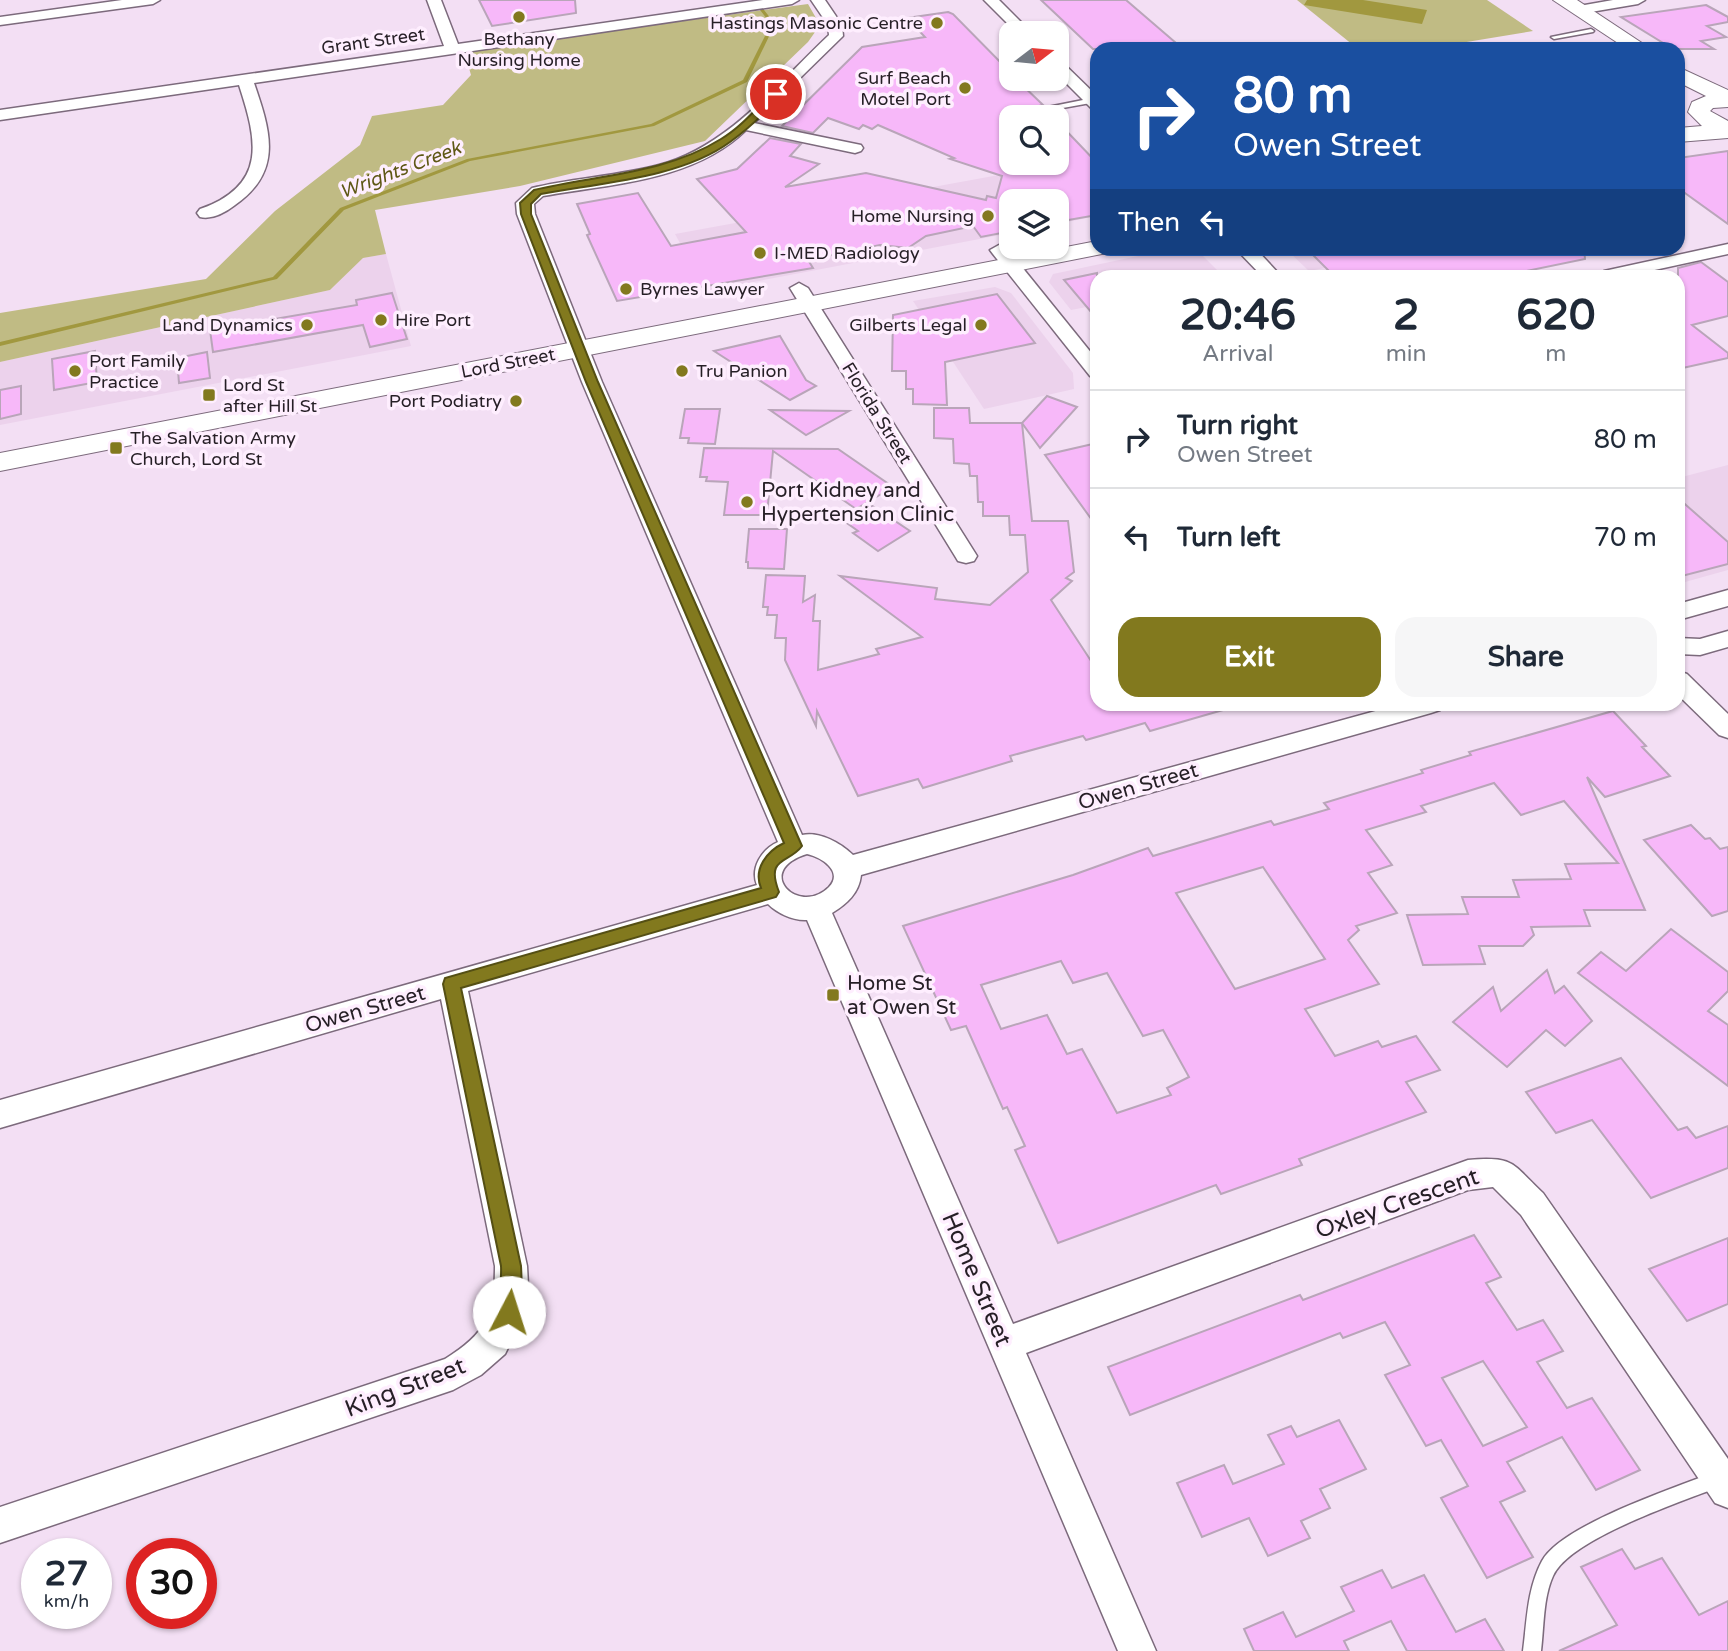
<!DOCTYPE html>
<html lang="en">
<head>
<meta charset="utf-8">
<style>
  :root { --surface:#fff; --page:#f6f6f7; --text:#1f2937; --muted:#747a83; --line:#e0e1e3; --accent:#82791e }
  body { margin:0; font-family:"Varela Round",sans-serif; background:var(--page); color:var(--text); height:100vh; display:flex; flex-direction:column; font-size:26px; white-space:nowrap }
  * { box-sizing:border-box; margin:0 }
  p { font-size:23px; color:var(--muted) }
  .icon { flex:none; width:38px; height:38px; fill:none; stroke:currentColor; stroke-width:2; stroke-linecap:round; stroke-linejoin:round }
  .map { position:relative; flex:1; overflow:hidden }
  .details { position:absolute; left:1090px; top:270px; width:595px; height:441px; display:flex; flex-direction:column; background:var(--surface); border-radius:21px; box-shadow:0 2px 5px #0004 }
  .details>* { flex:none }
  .top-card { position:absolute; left:1090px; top:42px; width:595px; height:214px; border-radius:21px; box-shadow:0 2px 5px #0004; background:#1a4fa0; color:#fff; overflow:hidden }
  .needle { width:46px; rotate:74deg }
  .controls { position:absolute; left:999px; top:21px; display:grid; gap:14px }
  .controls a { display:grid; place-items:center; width:70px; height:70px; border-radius:14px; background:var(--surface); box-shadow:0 2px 5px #0004; font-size:35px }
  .speed { position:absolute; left:21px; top:1538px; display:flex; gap:14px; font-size:35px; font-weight:700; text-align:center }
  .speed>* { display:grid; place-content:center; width:91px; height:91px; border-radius:50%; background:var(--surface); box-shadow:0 2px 5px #0004; line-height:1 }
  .speed small { font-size:18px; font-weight:400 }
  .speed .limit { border:10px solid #d22; background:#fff; color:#111 }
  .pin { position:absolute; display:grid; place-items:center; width:60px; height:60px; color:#fff; margin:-30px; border:4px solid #fff; border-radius:50%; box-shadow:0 2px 7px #0007 }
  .me { position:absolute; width:77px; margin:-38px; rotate:5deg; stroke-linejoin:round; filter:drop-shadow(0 0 5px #0008) }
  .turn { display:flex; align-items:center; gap:24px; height:147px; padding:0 28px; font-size:32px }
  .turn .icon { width:91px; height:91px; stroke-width:2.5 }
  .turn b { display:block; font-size:49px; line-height:60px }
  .then { display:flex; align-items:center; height:66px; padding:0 28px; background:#0003; gap:14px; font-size:26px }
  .eta { display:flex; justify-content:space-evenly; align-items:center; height:119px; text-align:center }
  .eta b { font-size:42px; font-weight:800; line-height:49px }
  .action { display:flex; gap:14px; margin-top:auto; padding:14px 28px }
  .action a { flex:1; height:80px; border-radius:21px; background:var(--accent); color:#fff; font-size:28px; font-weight:800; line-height:80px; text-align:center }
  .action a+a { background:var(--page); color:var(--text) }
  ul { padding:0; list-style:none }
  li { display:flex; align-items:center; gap:21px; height:98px; padding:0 28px; border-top:2px solid var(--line) }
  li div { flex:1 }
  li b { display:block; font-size:26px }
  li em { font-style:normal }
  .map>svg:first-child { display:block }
</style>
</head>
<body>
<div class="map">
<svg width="1728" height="1651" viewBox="0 0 1728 1651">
  <rect width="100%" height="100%" fill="#f3dff4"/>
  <g fill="#ecd2ec">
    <polygon points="1097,157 1097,216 1057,224 1057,201 1012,201 1011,233 706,291 675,234"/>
    <polygon points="1176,248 1196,249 1223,276 1097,276 1097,305 1071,310 1049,282 1053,274"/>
    <polygon points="1286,249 1423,249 1309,271"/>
    <polygon points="386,254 411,346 0,425 0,362 330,290 363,258"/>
    <polygon points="995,287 1011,293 1073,373 1074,389 984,409 913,301"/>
    <polygon points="1728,465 1728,570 1678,584 1678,478"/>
  </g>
  <g fill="#c0bb84">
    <polygon points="1297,0 1487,0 1533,31 1424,49 1353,45"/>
    <polygon points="808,4 820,25 808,42 705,141 520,186 375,210 386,254 363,258 330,290 0,362 0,313 206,279 275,211 360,145 372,116 443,105 471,75 464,51"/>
  </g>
  <polygon fill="#a1983f" points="1307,0 1363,0 1427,10 1422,24 1304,5"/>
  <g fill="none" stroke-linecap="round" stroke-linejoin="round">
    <polygon fill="#a1983f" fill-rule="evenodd" points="761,0 765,0 764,10 775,24 747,82 654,126 470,161 344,210 277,279 0,346 0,342 273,277 340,208 467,159 651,124 743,80 771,24 760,10"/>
  </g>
  <g fill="#f7b8f9" stroke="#b9a5b9" stroke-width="2" fill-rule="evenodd">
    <polygon points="479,0 575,0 576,13 492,26"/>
    <polygon points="1041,0 1126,0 1183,49 1093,49"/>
    <polygon points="1706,5 1728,17 1728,22 1707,26 1726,37 1701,41 1714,49 1673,49 1621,17"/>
    <polygon points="948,12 953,14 1012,74 1012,79 1016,79 1043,105 1001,115 1006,120 1012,120 1012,163 1057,163 1057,121 1097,163 1097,215 1057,222 1057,201 1012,201 1012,231 981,237 973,226 926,236 908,248 880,245 808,260 813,268 617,301 587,235 590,234 577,204 638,193 671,246 746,232 697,179 737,169 770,138 801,144 790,156 819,164 785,187 866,173 986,200 987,196 996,198 1002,176 950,159 954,158 878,125 872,129 863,125 859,129 828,118 813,133 782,126 862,47 925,37 907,18"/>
    <polygon points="1728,151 1728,224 1678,188 1678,158"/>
    <polygon points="1306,248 1584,248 1585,259 1502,276 1334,276"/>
    <polygon points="1701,262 1728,282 1728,316 1692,325 1728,353 1728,358 1678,369 1678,268"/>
    <polygon points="1097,273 1097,319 1064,280"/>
    <polygon points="392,293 407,339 370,347 363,325 213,352 210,330 357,305 356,300"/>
    <polygon points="997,294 1035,343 945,362 947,405 913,404 913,389 906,389 906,371 892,371 893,315"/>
    <polygon points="780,336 806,380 816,386 790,400 714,351"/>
    <polygon points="95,351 97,382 54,390 52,359"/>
    <polygon points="207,352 210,378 179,383 177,358"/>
    <polygon points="21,386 21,414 0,419 0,390"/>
    <polygon points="1047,396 1077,407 1040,448 1022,423"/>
    <polygon points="934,408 969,408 970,423 1022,423 1032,521 1068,521 1074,572 1066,578 1072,581 1051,600 1097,670 1097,704 1222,704 1223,710 1150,731 1145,723 1086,740 1083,736 1010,756 1012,761 923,788 918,779 858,796 817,711 816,726 785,660 786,638 775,638 777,615 767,615 768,607 763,607 766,575 805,576 803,602 815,595 813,621 820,621 818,670 879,654 876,649 922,637 840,576 937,588 935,599 990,605 1028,572 1025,535 1010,535 1009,516 983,516 983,502 978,502 977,476 970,476 969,464 954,463 953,439 934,438"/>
    <polygon points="685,409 720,409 715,444 688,443 689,438 680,438"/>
    <polygon points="770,410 849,411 806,435"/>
    <polygon points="1097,443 1097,527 1045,455"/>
    <polygon points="704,448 838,449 893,487 856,509 773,451 767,515 724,515 728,482 706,481 707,477 700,477"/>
    <polygon points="1678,498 1728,542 1728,564 1678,577"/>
    <polygon points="871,505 910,531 878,551 853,533 858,531 844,521"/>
    <polygon points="749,529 787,529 784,569 748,568 748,562 746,562"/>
    <path d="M1613,711L1646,746L1642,747L1670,776L1605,797L1587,777L1645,910H1584L1590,926L1531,927L1534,935L1523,946H1479L1485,964L1423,965L1407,915L1468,914L1462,897H1519L1513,880L1571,879L1565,864L1618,863L1564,801L1521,815L1494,783L1421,806L1426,812L1366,830L1392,865L1368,873L1397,913L1356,926L1359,930L1348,940L1379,984L1305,1009L1335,1056L1378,1041L1382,1047L1416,1036L1440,1070L1406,1082L1426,1112L1299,1159L1302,1165L1221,1194L1216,1185L1058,1243L1015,1150L1025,1146L1007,1107L1003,1109L966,1026L951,1030L903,926L1073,875L1148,848L1153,856L1271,821L1274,825L1329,809L1324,803L1423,773L1421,770L1471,755L1469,752ZM1263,867L1325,959L1235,989L1176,893ZM1061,961L1073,983L1107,973L1143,1036L1163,1030L1189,1077L1167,1088L1171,1095L1117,1113L1082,1049L1067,1054L1047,1015L1001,1029L981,985Z"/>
    <polygon points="1691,825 1705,839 1710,838 1720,849 1728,847 1728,911 1712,916 1644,840"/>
    <polygon points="1671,929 1728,972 1728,991 1708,1011 1728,1025 1728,1086 1578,973 1601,952 1626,971"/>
    <polygon points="1547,970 1555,993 1564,986 1592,1021 1565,1046 1546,1030 1507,1067 1453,1022 1493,987 1501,1011"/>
    <polygon points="1621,1058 1678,1130 1687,1127 1696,1138 1728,1126 1728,1168 1651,1198 1592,1120 1556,1133 1526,1092"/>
    <path d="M1474,1235L1501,1277L1486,1283L1517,1330L1543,1320L1563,1351L1537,1362L1567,1408L1592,1398L1640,1470L1596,1490L1562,1437L1507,1462L1525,1491L1500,1502L1533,1557L1487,1578L1441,1498L1468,1486L1441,1440L1426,1446L1385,1375L1410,1365L1385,1322L1343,1338L1340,1333L1130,1415L1108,1367L1300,1295L1303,1300ZM1483,1361L1527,1427L1483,1446L1442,1378Z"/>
    <polygon points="1728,1238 1728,1304 1687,1321 1649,1269"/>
    <polygon points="1339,1420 1366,1469 1320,1489 1330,1508 1301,1521 1310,1538 1268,1556 1249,1518 1202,1537 1177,1483 1224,1465 1233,1484 1284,1464 1268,1435 1291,1426 1297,1437"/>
    <polygon points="1622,1549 1635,1569 1662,1558 1699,1615 1728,1601 1728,1651 1559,1651 1617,1625 1581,1567"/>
    <polygon points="1382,1570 1392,1588 1424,1575 1456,1632 1485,1619 1504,1651 1407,1651 1391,1621 1344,1641 1349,1651 1254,1651 1244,1629 1283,1612 1296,1637 1354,1611 1341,1587"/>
  </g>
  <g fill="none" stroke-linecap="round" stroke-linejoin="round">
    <defs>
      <g id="service">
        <polygon points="1591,29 1594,31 1593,32 1554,39 1551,37"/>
        <polygon points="1093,98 1097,100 1096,102 1007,118 1003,116"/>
        <path d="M1718,1471L1724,1473L1726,1479L1724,1485C1684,1501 1570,1538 1553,1576C1543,1598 1544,1627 1541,1651H1523C1527,1621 1527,1589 1542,1561C1561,1525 1677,1487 1718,1471Z"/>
      </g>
      <g id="minor">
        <polygon points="122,0 160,0 153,4 0,25 0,17"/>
        <path d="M427,0H441L458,44L763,0H799L792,4L254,83C270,130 284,171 235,205C226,212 212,220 200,217L197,213L200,209C268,185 257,140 239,85L0,120V110L444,46Z"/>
        <path d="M811,0H825L842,25L843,36L754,123L861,145L863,148L861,151L855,153L746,130C694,181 611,184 543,196L534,204L535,214L602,382L802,835C819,831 841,843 853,855L1401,704H1443L1440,710L1431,713L861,875C859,893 847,904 832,913L1013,1324L1468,1160C1515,1156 1511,1163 1543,1193L1728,1459V1508L1715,1503L1521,1215L1493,1187L1468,1190L1026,1353L1156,1651H1118L807,920C793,921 777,913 768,904L468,991L527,1266L528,1285L523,1317L505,1354L481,1375L453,1390L0,1543V1507L445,1359C487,1333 495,1314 495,1266L441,999L0,1128V1100L757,885C750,868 762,849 778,842L582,382L517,214L516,203L532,188C574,178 618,176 659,165C728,147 779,82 829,35L828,25ZM807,854C821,857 844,871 829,887C799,917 752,871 807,854Z"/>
        <polygon points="984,0 999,0 1032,33 1017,33"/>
        <polygon points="1613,0 1645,0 1638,4 1579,14 1572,10 1579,6"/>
        <polygon points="1057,61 1062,62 1097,96 1097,110 1091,108 1057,74"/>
        <polygon points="1728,244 1728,254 1627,276 1595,276 1604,271"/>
        <polygon points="999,245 1005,246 1097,360 1097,378 1090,376 993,254 990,250"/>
        <polygon points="1235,248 1255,248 1281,276 1262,276"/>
        <polygon points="799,283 808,288 977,556 974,561 966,563 958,561 955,556 790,288"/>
        <polygon points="1728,590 1728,606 1678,620 1678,604"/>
        <polygon points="1728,631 1728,647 1700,655 1678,654 1678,638 1700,639"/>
        <polygon points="1678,671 1687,674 1728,714 1728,738 1719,735 1678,695"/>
      </g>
      <g id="secondary">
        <polygon points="1553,0 1577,0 1651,49 1627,49"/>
        <polygon points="1678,67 1728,90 1728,107 1713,108 1710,111 1728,121 1728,138 1678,142 1678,128 1702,126 1688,112 1692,102 1706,96 1678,82"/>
        <polygon points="1097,241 1097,248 1110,248 1107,253 0,471 0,453"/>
      </g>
    </defs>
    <use href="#service" stroke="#7c6a7c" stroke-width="3"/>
    <use href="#minor" stroke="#7c6a7c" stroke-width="3"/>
    <use href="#secondary" stroke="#7c6a7c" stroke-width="2"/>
    <use href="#service" fill="#fff" fill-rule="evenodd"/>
    <use href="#minor" fill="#fff" fill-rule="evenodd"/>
    <use href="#secondary" fill="#fff" fill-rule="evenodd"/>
  </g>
  <path fill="#82791e" stroke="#544f14" stroke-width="2" d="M773,92L781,94C767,111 748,129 730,142C681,178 600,183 541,194L531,204V214L598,382L802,846C789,864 765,856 779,892L776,897L461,988L521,1266C522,1284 523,1302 516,1319L509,1322L502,1319C497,1308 502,1280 501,1266L443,984L445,978L761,888C753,869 767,851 784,843L586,382L521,214L520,203L534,190C597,175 665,174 721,139C740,128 757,108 773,92Z"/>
  <g fill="#82791e" stroke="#feeefe" stroke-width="2.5">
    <circle cx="519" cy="17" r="7"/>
    <circle cx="937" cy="23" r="7"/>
    <circle cx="965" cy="88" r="7"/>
    <circle cx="988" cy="216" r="7"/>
    <circle cx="760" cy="253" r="7"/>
    <circle cx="626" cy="289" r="7"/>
    <circle cx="381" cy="320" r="7"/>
    <circle cx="307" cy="325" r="7"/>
    <circle cx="981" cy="325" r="7"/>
    <circle cx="75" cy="371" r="7"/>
    <circle cx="682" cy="371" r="7"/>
    <rect x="202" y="388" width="14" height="14" rx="3.5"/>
    <circle cx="516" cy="401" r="7"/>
    <rect x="109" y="441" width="14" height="14" rx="3.5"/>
    <circle cx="747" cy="502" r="7"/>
    <rect x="826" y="988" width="14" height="14" rx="3.5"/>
  </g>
  <g text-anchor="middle" stroke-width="7" stroke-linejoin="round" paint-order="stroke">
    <g font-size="18" fill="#261f26" stroke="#feeefe" text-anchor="start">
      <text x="923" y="29" text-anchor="end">Hastings Masonic Centre</text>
      <text x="519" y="45" text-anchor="middle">Bethany<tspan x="519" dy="21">Nursing Home</tspan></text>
      <text x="951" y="84" text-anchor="end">Surf Beach<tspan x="951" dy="21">Motel Port</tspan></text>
      <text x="974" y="222" text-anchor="end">Home Nursing</text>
      <text x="774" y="259">I-MED Radiology</text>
      <text x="640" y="295">Byrnes Lawyer</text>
      <text x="395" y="326">Hire Port</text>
      <text x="293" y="331" text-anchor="end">Land Dynamics</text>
      <text x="967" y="331" text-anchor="end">Gilberts Legal</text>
      <text x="89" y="367">Port Family<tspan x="89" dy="21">Practice</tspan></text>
      <text x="696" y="377">Tru Panion</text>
      <text x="223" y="391">Lord St<tspan x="223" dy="21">after Hill St</tspan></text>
      <text x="502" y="407" text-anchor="end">Port Podiatry</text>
      <text x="130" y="444">The Salvation Army<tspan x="130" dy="21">Church, Lord St</tspan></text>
    </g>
    <g font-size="18" fill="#261f26" stroke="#feeefe">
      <text transform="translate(373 41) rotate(-8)" y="6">Grant Street</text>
      <text transform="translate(508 363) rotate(-11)" y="6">Lord Street</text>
      <text transform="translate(877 413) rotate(58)" y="6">Florida Street</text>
    </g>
    <g font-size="19" font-style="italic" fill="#5e5715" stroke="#feeefe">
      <text transform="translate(400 169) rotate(-21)" y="7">Wrights Creek</text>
    </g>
    <g font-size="21" fill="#261f26" stroke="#feeefe" text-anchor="start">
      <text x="761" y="497">Port Kidney and<tspan x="761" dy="24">Hypertension Clinic</tspan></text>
      <text x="847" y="990">Home St<tspan x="847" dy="24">at Owen St</tspan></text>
    </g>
    <g font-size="21" fill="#261f26" stroke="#feeefe">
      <text transform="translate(1138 786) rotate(-16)" y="7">Owen Street</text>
      <text transform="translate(365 1009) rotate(-16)" y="7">Owen Street</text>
    </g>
    <g font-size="24" fill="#261f26" stroke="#feeefe">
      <text transform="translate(1397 1203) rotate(-19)" y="8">Oxley Crescent</text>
      <text transform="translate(977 1279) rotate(67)" y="8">Home Street</text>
      <text transform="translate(405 1387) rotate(-21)" y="8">King Street</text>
    </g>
  </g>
</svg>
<div class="controls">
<a><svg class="needle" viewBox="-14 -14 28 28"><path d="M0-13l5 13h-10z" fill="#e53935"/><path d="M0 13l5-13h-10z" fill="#747a83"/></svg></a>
<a><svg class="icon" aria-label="search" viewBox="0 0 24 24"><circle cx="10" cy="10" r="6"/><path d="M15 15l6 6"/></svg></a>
<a><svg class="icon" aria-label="layers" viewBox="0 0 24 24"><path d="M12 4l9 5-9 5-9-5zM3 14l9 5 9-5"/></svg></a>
</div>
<div class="speed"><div>27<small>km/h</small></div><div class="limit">30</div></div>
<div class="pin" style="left:776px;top:94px;background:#d93025"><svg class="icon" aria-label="arrive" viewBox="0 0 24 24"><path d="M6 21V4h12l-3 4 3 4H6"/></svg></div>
<svg class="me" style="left:509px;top:1312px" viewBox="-20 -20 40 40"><circle r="19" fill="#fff"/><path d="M0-13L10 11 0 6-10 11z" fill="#82791e"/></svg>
<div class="top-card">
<div class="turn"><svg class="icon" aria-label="right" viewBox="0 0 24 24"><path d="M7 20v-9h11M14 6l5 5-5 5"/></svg><div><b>80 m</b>Owen Street</div></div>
<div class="then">Then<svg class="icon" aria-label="left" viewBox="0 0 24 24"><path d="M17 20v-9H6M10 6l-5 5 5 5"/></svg></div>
</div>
<section class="details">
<div class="eta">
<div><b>20:46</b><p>Arrival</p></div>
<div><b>2</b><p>min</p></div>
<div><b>620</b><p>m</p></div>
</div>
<ul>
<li><svg class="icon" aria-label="right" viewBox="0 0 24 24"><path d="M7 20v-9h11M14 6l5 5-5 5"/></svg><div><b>Turn right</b><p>Owen Street</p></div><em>80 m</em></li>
<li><svg class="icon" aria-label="left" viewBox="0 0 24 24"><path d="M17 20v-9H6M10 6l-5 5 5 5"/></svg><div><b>Turn left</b></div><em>70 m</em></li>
</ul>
<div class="action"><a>Exit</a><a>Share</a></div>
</section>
</div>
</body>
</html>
